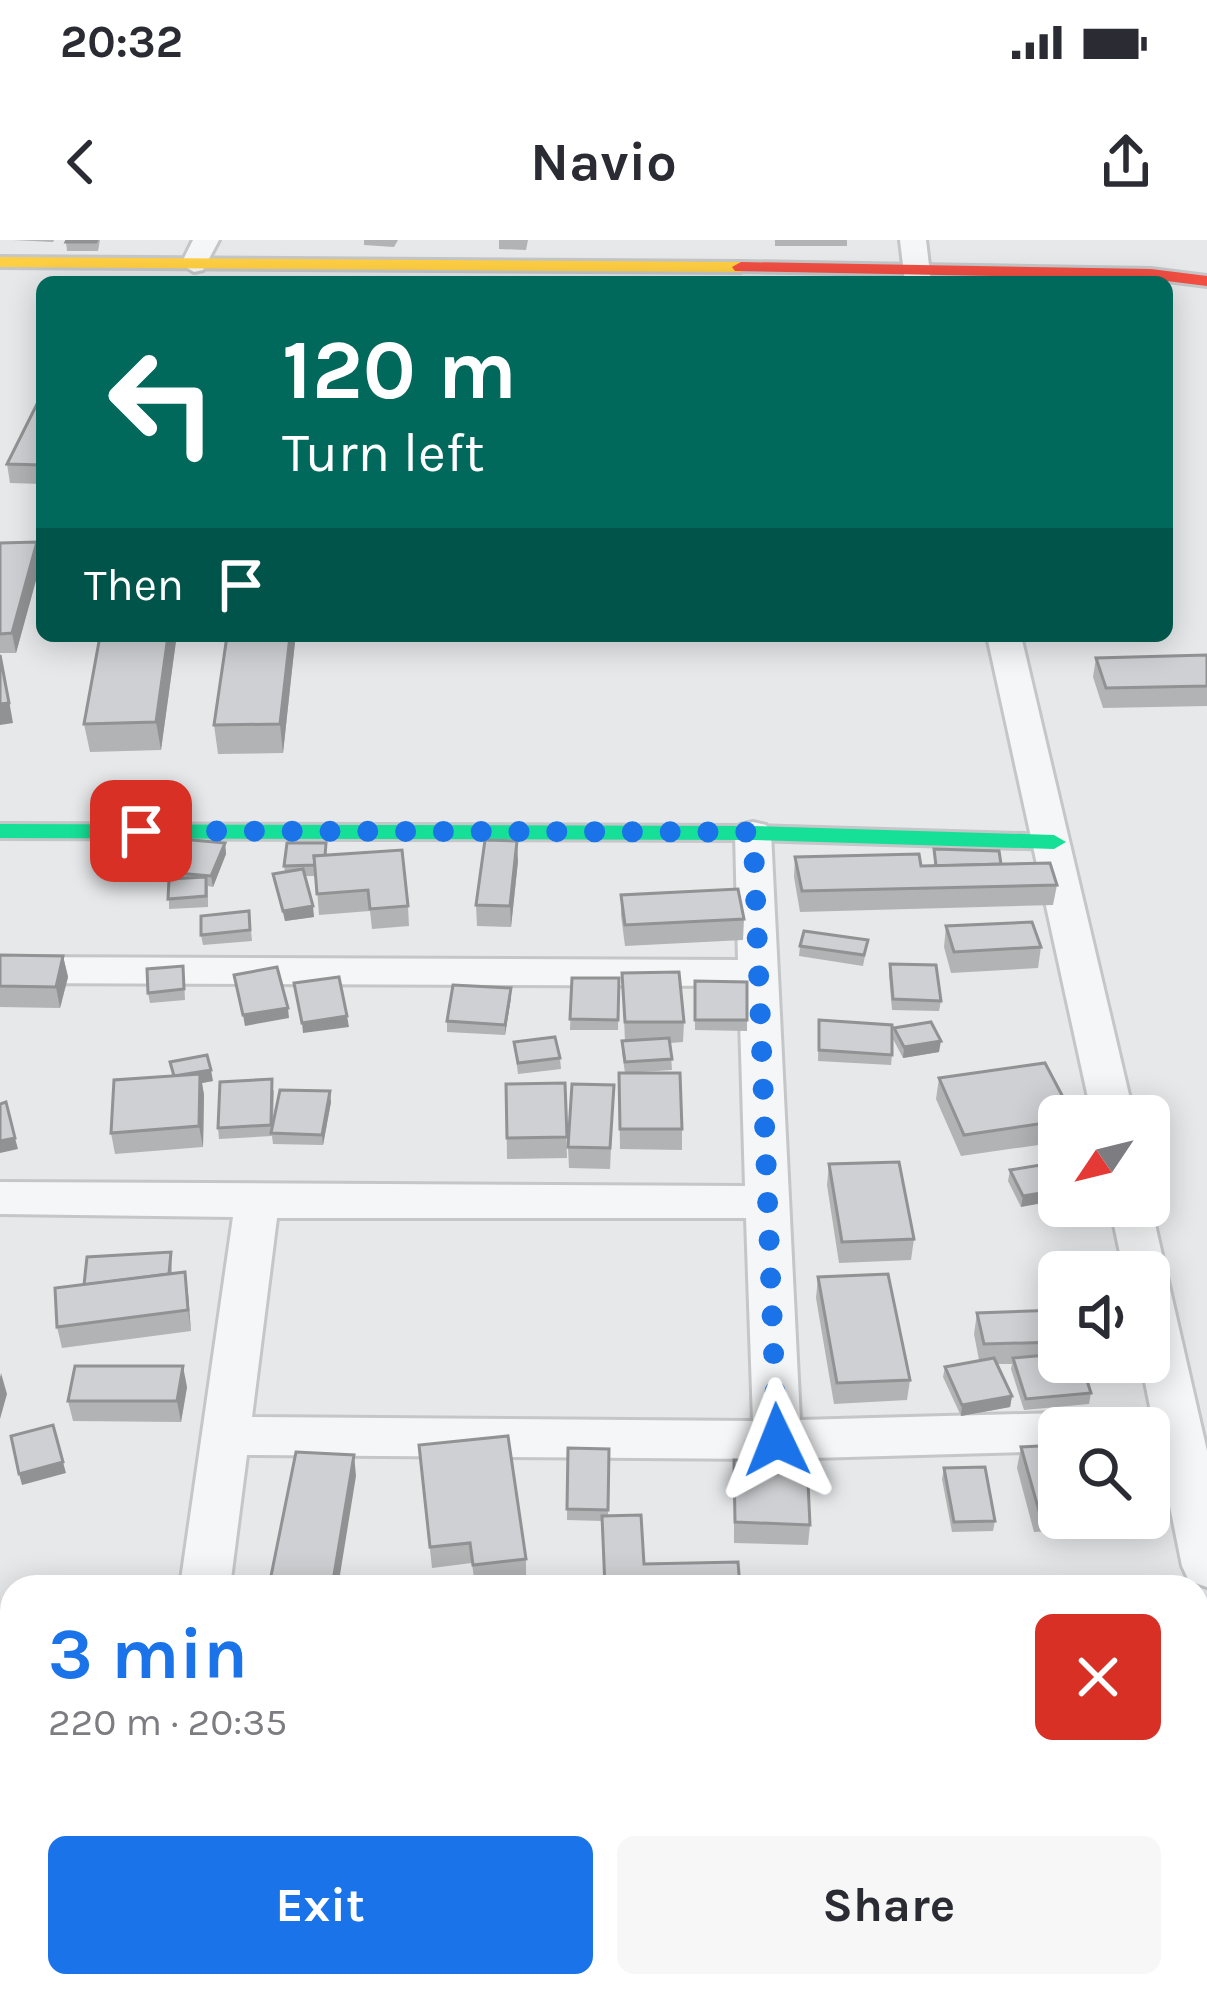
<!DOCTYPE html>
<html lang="en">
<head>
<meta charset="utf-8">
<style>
  :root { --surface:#fff; --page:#f7f7f7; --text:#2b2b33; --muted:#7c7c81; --accent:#1a73e8 }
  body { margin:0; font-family:Karla,sans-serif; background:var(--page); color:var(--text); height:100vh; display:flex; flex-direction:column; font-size:45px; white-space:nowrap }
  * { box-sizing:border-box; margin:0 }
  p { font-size:39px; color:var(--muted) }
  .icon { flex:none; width:66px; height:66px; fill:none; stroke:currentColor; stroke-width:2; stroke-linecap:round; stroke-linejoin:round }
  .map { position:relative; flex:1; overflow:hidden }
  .side { position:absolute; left:0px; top:1335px; width:1209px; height:423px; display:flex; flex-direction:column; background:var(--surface); border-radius:36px 36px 0 0; box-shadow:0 6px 30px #0003 }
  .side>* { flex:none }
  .banner { position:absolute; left:36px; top:36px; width:1137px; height:366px; border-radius:18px; box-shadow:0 6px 30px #0003; background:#00695c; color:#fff; overflow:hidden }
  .needle { width:78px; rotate:235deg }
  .buttons { position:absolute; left:1038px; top:855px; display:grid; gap:24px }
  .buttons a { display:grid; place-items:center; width:132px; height:132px; border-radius:18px; background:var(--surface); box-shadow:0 6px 30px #0003; font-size:60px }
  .pin { position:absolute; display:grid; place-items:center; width:102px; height:102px; color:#fff; margin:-51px; border-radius:24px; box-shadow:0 6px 18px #0006 }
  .me { position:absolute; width:132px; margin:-66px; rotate:358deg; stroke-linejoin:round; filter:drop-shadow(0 0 9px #0008) }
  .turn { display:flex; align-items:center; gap:42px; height:252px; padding:0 48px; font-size:54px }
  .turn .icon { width:156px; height:156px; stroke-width:2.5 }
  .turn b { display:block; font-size:84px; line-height:102px }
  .then { display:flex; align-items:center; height:114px; padding:0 48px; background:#0003; gap:24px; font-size:45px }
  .round { display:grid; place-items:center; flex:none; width:126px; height:126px; border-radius:18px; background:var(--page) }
  .head { display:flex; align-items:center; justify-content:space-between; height:204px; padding:0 48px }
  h1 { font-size:72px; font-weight:700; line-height:90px; color:var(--accent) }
  .button { display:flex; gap:24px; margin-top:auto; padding:24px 48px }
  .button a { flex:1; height:138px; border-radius:18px; background:var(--accent); color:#fff; font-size:48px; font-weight:700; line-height:138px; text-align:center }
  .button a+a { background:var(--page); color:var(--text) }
  .status { display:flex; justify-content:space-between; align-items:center; height:84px; padding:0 60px; background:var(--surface); direction:ltr }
  .status svg { height:33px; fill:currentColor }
  header { display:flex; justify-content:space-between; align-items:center; height:156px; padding:0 48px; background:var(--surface); font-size:54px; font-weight:700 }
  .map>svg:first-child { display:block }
</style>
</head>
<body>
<div class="status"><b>20:32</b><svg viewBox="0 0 49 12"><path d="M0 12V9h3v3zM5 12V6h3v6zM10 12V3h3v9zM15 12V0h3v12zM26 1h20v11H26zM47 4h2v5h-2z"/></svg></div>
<header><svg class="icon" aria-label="back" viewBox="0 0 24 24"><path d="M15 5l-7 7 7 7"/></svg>Navio<svg class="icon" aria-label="share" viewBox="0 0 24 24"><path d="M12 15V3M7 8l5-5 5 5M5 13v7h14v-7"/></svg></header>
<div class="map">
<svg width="1207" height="1756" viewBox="0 0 1207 1756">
  <rect width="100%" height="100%" fill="#e6e8ea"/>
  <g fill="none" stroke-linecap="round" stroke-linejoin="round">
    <defs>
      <g id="street">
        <polygon points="193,0 219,0 203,30 194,32 181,24"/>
        <polygon points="900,0 926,0 931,42 905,42"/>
        <polygon points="987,396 1021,396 1134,876 1092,876"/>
        <path d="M753,582L766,585L771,593L800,1180L1059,1173L1076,1179L1081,1188H1059V1211L777,1219L247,1215L230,1347H180L233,977L0,974V942L745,946L739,746L0,743V717L738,720L735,593L740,585ZM277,978H746L753,1181L252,1177Z"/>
        <polygon points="1149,958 1207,1211 1207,1347 1189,1341 1182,1326 1141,1122 1149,1122 1149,1032 1124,1032 1110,966 1149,966"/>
        <rect x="1197" y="1510" width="10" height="48"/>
        <polygon points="121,1746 179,1746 177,1756 119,1756"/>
      </g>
      <polygon id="fast" points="0,584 753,586 1054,595 1066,602 1054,609 753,600 0,598"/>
      <polygon id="slow" points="0,17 741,22 750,27 741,32 0,27"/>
      <polygon id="jam" points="741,22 1151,29 1207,36 1207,46 1151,39 735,31 732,27"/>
    </defs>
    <use href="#street" stroke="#c4c6c8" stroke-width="6"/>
    <use href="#fast" stroke="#c4c6c8" stroke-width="6"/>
    <use href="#slow" stroke="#c4c6c8" stroke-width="6"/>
    <use href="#jam" stroke="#c4c6c8" stroke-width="6"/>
    <use href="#street" fill="#f5f6f7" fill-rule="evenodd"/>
    <use href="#fast" fill="#16e098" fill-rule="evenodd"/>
    <use href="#slow" fill="#ffcf43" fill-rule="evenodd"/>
    <use href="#jam" fill="#f24e42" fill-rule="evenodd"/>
  </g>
  <g fill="#b1b3b5">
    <polygon points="13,0 54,0 53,2"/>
    <polygon points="100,0 98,11 67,11 66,2"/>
    <polygon points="364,0 398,0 394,7 364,5"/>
    <polygon points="499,0 528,0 526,10 499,9"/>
    <rect x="775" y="0" width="72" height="6"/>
    <polygon points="42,162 42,244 10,243 7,224"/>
    <polygon points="37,302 41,322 16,413 0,413 0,303"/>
    <polygon points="176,401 161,510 90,512 84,484"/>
    <polygon points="295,402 283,513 218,514 214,485"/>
    <polygon points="1207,415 1207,466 1103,468 1093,437 1096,418"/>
    <polygon points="225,603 226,614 213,647 208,646 208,667 169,669 169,642 166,632"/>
    <polygon points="148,607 150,617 146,640 112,641 110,630"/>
    <polygon points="934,609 1001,624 1057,645 1053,665 800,672 794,637 795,617 934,626"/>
    <polygon points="326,616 408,666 409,686 372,689 370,671 319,675 316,636 305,636 314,677 285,681 273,634 285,632 284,626"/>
    <polygon points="518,621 511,687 477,686 476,665"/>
    <polygon points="621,655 744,679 743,700 625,706 621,675"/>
    <polygon points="249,671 252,701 203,705 201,695"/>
    <polygon points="946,686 1041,707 1038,728 951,733 944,707"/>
    <polygon points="800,706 866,711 863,726 799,716"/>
    <polygon points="0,715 63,716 68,737 60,768 0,767"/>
    <polygon points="890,724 941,761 939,771 892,770 889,735"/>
    <polygon points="622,733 684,782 683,802 670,803 672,830 625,833 622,812 622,801 625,801"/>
    <polygon points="184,737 185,760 150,763 148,753"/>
    <polygon points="572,738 619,738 618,790 570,790"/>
    <polygon points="695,741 747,742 747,791 695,790"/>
    <polygon points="511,758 505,795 447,792 447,781"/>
    <polygon points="819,780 892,815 891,825 818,821"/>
    <polygon points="894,788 939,812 903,818 893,799"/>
    <polygon points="514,802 560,818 561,829 518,834"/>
    <polygon points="619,833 682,889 682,910 620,909"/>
    <polygon points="939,838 1059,876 1059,902 961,916 936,859"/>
    <polygon points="114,840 213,841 202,843 204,855 203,907 115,914 111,893"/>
    <polygon points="565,843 567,918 507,919 506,844"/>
    <polygon points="274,850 273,887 331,862 323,905 273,904 272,896 219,899 218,888"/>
    <polygon points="613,866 610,929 569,928 568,907"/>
    <polygon points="1059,922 1021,967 1008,941 1010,930"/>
    <polygon points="829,924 914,999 911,1020 839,1023 827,945"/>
    <polygon points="171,1012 172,1033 185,1032 191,1091 62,1108 57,1087 84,1045"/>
    <polygon points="818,1037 910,1140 907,1160 834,1164 816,1058"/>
    <polygon points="1059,1070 1059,1122 1091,1153 1089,1164 1024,1170 1011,1129 1012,1124 997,1124 1012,1156 1010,1167 961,1176 943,1137 945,1127 979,1120 974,1094 977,1073"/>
    <polygon points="187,1147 181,1182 73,1181 68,1161"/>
    <polygon points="419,1205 526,1319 526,1340 475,1346 472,1323 432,1328"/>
    <polygon points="1059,1205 1059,1278 1117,1278 1115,1287 1034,1292 1017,1228 1021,1207"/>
    <polygon points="568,1208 609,1209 608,1276 644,1324 740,1347 604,1347 602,1281 567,1280"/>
    <polygon points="734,1220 810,1285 808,1305 734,1303"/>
    <polygon points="944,1228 995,1281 993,1291 952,1292 942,1239"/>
    <polygon points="12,1657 12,1710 0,1712 0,1659"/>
    <polygon points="692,1746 871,1746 873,1756 806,1756 807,1751 749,1751 749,1756 692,1756"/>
    <polygon points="987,1746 1064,1746 1062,1756 988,1755"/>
  </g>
  <g fill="#909294">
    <polygon points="37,302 41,322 16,413 12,393"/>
    <polygon points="168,396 175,396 176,401 161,510 156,482"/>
    <polygon points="290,396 295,396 295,402 283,513 280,484"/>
    <polygon points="1,415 13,483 0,485 0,464"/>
    <polygon points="517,601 518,621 511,687 510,666"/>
    <polygon points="225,603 226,614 213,647 211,636"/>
    <polygon points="148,607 150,617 146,640 144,630"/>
    <polygon points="313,666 314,677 285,681 283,671"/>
    <polygon points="63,716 68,737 60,768 56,747"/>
    <polygon points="511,748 511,758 505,795 505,785"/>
    <polygon points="288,768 289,778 245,786 243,775"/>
    <polygon points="347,776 349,787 303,793 302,783"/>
    <polygon points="941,801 939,812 903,818 904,807"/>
    <polygon points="211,830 213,841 202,843 204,855 203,907 199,886 174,837"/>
    <polygon points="330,851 331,862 323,905 322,895"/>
    <polygon points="15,898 18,909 0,913 0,901"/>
    <polygon points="1059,950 1059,960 1021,967 1023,956"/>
    <polygon points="185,1032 188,1053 191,1091 188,1070"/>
    <polygon points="183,1126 187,1147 181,1182 177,1161"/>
    <polygon points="1,1133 7,1154 0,1179 0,1138"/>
    <polygon points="1012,1156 1010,1167 961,1176 962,1165"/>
    <polygon points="354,1215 356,1236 338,1347 332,1347"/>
    <polygon points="63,1222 66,1233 22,1245 19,1234"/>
  </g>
  <g fill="#ced0d3" stroke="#909294" stroke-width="3">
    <polygon points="67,0 97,0 96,2 66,2"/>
    <polygon points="38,162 42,162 42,225 7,224"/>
    <polygon points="37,302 12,393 0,394 0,303"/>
    <polygon points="100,396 168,396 156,482 84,484"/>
    <polygon points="227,396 290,396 280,484 214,485"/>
    <polygon points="0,415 9,463 0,464"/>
    <polygon points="1207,415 1207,446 1106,448 1096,418"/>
    <polygon points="181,599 225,603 211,636 166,632"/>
    <polygon points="485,600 517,601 510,666 476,665"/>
    <polygon points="287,603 326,603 325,616 314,616 315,625 284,626"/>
    <polygon points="114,607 148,607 144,630 110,630"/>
    <polygon points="934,609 999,611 1001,624 936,626"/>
    <polygon points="402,610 408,666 370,669 368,650 317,654 314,616"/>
    <polygon points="919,614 921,626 1050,623 1057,645 802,651 795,617"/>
    <polygon points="303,629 313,666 283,671 273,634"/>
    <polygon points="206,637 206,656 168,659 169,639"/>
    <polygon points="738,649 744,679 625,685 621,655"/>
    <polygon points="249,671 250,690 201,695 201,676"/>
    <polygon points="1032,682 1041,707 954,712 946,686"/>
    <polygon points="804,691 868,700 864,715 800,706"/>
    <polygon points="0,715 63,716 56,747 0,746"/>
    <polygon points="890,724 936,725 941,761 893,759"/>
    <polygon points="183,726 184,749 148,753 147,729"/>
    <polygon points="277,727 288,768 243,775 234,735"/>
    <polygon points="679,732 684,782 625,782 622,733"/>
    <polygon points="339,737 347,776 302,783 294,743"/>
    <polygon points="572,738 619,738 618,780 570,779"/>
    <polygon points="695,741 747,742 747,780 695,780"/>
    <polygon points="453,745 511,748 505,785 447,781"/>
    <polygon points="819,780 892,785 892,815 819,810"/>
    <polygon points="931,782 941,801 904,807 894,788"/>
    <polygon points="555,797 560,818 518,823 514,802"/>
    <polygon points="669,798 672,819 625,822 622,801"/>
    <polygon points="207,815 211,830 174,836 170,822"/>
    <polygon points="1045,823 1073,876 1059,876 1059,881 964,895 939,838"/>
    <polygon points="619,833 680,833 682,889 620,889"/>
    <polygon points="200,834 199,886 111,893 114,840"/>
    <polygon points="272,839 271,885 218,888 220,842"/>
    <polygon points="565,843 567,897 507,898 506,844"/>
    <polygon points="572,844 614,845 610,908 568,907"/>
    <polygon points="280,850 330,851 322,895 271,893"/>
    <polygon points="6,862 15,898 0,901 0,864"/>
    <polygon points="899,922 914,999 842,1002 829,924"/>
    <polygon points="1059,922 1059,950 1023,956 1010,930"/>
    <polygon points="171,1012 169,1034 84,1045 87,1017"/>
    <polygon points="185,1032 188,1070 57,1087 55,1048"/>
    <polygon points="888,1034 910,1140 837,1143 818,1037"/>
    <polygon points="1059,1070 1059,1102 984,1104 977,1073"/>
    <polygon points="1059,1114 1059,1122 1081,1122 1091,1153 1026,1159 1013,1118"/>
    <polygon points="994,1118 1012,1156 962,1165 945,1127"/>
    <polygon points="75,1126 183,1126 177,1161 68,1161"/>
    <polygon points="53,1185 63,1222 19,1234 11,1196"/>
    <polygon points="508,1196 526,1319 473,1325 470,1303 430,1307 419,1205"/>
    <polygon points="1059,1205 1059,1270 1039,1271 1021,1207"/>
    <polygon points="568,1208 609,1209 608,1270 567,1269"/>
    <polygon points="296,1212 354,1215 332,1347 269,1346"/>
    <polygon points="734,1220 807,1221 810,1285 735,1282"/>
    <polygon points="985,1227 995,1281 954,1282 944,1228"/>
    <polygon points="641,1275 644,1324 738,1322 740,1347 605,1347 602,1276"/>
    <polygon points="12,1657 12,1690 0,1692 0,1659"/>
    <rect x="23" y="1746" width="109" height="10"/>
    <polygon points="315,1746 447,1746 447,1756 314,1756"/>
    <polygon points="693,1746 749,1746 749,1756 694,1756"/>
    <polygon points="824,1746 871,1746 873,1756 809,1756 807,1749"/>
  </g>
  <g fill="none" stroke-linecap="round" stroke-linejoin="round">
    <polyline stroke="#1a73e8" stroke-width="21" stroke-dasharray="0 37.8" points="141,591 753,592 777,1200"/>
  </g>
</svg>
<div class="buttons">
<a><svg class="needle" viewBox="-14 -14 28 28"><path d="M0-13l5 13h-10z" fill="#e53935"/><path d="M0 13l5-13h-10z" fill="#7c7c81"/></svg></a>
<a><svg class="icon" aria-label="sound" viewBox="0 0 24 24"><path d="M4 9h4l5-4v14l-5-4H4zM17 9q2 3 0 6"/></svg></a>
<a><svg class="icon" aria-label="search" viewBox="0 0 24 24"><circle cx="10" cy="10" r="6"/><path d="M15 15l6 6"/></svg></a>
</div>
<div class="pin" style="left:141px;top:591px;background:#d93025"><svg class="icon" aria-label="arrive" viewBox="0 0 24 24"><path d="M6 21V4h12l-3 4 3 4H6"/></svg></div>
<svg class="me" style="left:777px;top:1200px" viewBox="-20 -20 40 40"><path d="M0-17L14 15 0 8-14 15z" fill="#1a73e8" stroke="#fff" stroke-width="4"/></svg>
<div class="banner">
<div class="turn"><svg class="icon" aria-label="left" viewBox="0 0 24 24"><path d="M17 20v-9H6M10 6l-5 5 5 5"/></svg><div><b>120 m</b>Turn left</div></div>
<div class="then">Then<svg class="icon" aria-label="arrive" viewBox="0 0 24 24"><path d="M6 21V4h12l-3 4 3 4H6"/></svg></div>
</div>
<section class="side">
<div class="head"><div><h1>3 min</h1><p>220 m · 20:35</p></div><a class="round" style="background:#d93025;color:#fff"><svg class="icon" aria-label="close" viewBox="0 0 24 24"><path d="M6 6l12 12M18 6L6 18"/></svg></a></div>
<div class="button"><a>Exit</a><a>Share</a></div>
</section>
</div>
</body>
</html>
